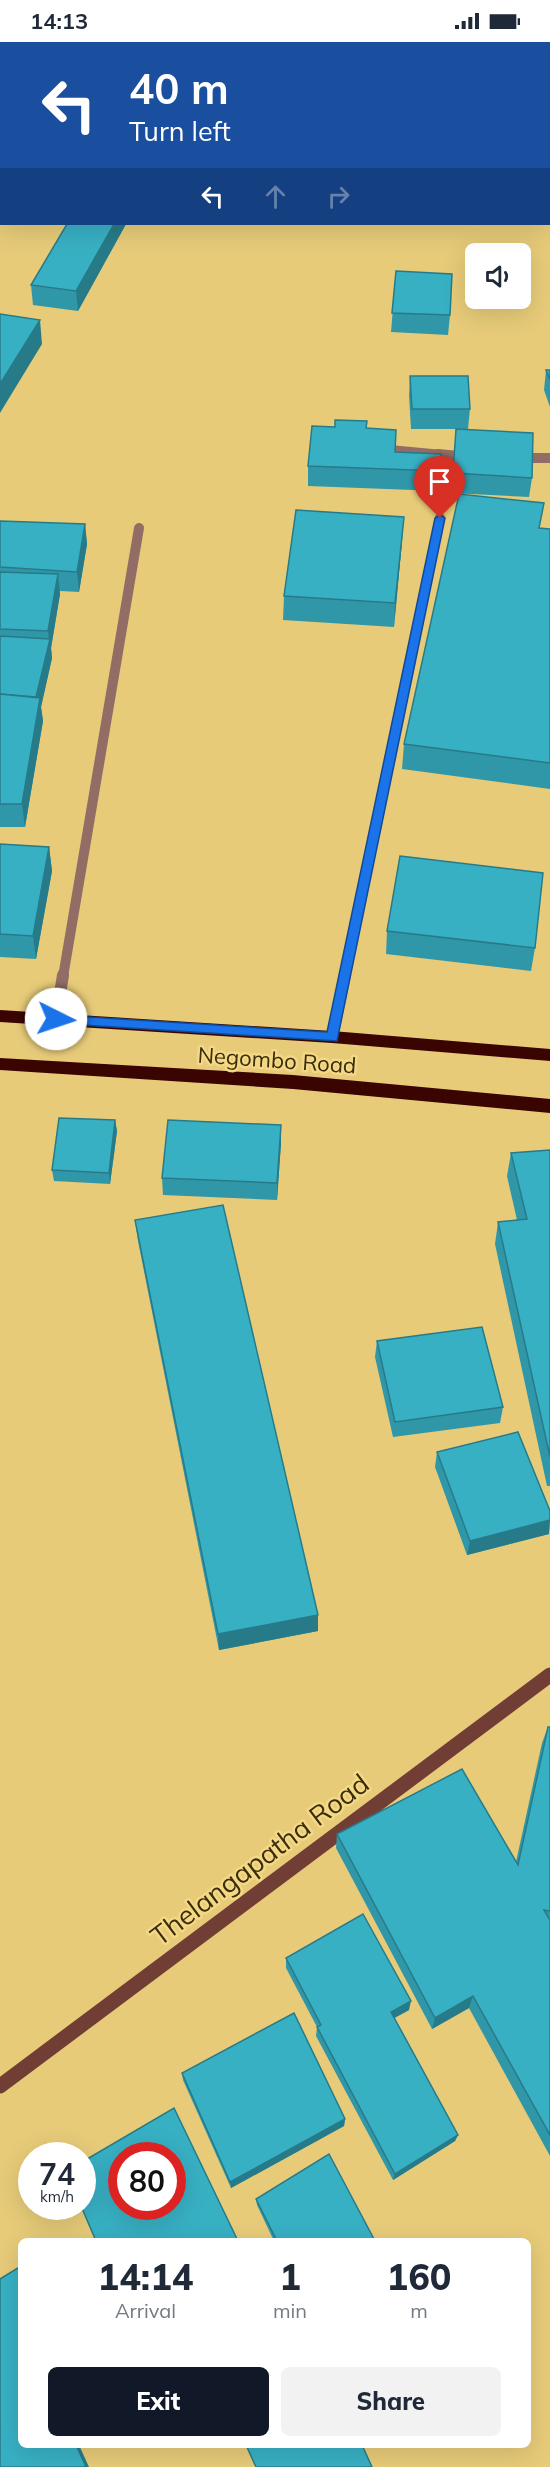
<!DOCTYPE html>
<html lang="en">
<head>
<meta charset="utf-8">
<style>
  :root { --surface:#fff; --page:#f2f2f3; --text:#1f2937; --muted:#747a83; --accent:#111827 }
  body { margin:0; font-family:Mulish,sans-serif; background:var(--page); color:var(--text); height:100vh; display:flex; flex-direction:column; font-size:22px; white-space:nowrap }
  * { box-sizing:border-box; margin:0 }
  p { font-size:20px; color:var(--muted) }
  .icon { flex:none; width:33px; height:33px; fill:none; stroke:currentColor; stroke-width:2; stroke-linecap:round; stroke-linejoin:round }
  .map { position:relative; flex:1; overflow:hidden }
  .side { position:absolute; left:18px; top:2196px; width:513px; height:210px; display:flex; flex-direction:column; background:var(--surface); border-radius:9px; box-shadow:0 6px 24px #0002 }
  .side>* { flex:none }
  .guide { position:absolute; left:0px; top:0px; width:550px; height:183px; box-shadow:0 6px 24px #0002; background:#1a4fa0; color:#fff; overflow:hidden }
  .controls { position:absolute; left:465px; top:201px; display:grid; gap:12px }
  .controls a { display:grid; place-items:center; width:66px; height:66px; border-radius:9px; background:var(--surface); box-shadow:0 6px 24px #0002; font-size:30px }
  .speed { position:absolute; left:18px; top:2100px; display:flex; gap:12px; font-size:30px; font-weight:700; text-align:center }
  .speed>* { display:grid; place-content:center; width:78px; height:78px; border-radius:50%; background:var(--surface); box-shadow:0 6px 24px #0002; line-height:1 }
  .speed small { font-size:15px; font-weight:400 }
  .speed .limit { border:9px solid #d22; background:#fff; color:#111 }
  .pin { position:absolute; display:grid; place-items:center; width:51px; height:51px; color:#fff; margin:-62px -26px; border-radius:50% 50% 50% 0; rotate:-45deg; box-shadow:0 0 6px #0007 }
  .pin .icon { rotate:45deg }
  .me { position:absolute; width:66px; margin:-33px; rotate:94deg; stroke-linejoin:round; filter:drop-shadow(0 0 4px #0008) }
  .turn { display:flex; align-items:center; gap:21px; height:126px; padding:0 30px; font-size:27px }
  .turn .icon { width:78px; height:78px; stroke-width:2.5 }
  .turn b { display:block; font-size:42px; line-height:51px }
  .lanes { display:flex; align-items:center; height:57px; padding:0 30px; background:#0003; justify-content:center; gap:30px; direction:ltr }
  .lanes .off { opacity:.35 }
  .eta { display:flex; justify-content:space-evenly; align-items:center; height:102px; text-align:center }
  .eta b { font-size:36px; font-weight:800; line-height:42px }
  .action { display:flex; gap:12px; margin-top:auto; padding:12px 30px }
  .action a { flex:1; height:69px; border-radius:9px; background:var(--accent); color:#fff; font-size:24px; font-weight:800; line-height:69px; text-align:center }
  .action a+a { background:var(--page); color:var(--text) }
  .status { display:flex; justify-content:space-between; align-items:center; height:42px; padding:0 30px; background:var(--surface); direction:ltr }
  .status svg { height:16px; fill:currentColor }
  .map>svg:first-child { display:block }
</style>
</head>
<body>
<div class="status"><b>14:13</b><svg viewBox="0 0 49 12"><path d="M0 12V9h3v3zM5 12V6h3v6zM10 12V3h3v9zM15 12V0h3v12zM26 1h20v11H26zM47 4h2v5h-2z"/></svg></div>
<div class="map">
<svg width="550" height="2425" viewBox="0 0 550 2425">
  <rect width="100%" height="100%" fill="#e7cb79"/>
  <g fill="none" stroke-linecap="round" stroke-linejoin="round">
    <g stroke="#916d65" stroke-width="10">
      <polyline points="63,935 139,486"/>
      <polyline points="345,935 440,476"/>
    </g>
    <g stroke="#916d65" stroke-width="12">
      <polyline points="56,977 63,933"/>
      <polyline points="332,995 345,933"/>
    </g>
    <polyline stroke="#916d65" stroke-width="8" points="379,406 453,413"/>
    <g stroke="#916d65" stroke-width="10">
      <polyline points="438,412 469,415"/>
      <polyline points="517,416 550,416"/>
    </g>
    <polyline stroke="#713e35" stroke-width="15" points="0,2044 550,1633"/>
    <g fill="#3a0400" fill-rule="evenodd">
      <polygon points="0,968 332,989 550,1007 550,1019 332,1001 0,980"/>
      <polygon points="0,1016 293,1033 550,1057 550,1071 293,1047 0,1028"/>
    </g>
  </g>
  <g fill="#3097a9">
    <rect x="76" y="0" width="60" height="2"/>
    <polygon points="137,0 174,0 170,2 140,2"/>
    <polygon points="271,0 474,0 472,2 271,2"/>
    <polygon points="2,7 2,42 0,41 0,8"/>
    <polygon points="0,42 2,43 2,69 0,68"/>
    <polygon points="126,182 78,269 33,263 31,243"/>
    <polygon points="396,229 450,273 448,293 391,290"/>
    <polygon points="546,328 550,328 550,365 544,348"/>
    <polygon points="410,334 470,367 468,387 532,436 529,455 451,451 456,387 411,387 409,354"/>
    <polygon points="367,379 367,386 395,410 440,429 439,449 308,444 308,424 335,385"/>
    <polygon points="0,479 85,482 87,502 79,550 60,549 60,552 51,606 52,616 41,665 43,679 25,785 0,785"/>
    <polygon points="550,487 550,747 402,727 404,702"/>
    <polygon points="402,499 394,585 283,578 284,554"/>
    <polygon points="0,802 49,805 52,829 36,917 0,915"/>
    <polygon points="387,889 535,906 531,929 386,912"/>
    <polygon points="115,1078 117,1089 110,1142 54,1139 52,1128"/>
    <polygon points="281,1083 281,1101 277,1158 163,1153 162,1136"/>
    <polygon points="550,1108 550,1444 547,1444 495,1202 498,1180 517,1178 507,1134 511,1111"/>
    <polygon points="135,1178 318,1589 219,1608 138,1199"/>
    <polygon points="377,1299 503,1365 500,1381 393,1395 375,1315"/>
    <polygon points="437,1410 550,1469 549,1492 467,1513 435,1425"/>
    <polygon points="548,1685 550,1685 550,2114 469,1966 432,1987 336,1806 337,1792 516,1820 542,1701"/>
    <polygon points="286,1916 409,1968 394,1976 458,2093 455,2099 393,2138 316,1994 317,1985 286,1926"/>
    <polygon points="182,2031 345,2077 344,2084 231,2146 183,2038"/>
    <polygon points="256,2157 375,2199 274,2199 257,2163"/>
  </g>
  <g fill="#277b89">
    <polygon points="155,0 174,0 170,2 155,2"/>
    <polygon points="393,0 420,0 420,2 391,2"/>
    <polygon points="460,0 474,0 472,2 458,2"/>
    <polygon points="114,182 126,182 78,269 76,249"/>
    <polygon points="40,278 42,302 0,371 0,342"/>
    <polygon points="404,475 402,499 394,585 395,561"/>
    <polygon points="85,482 87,502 79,550 77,530"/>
    <polygon points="58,532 60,552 51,606 52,616 41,665 43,679 25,785 22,762 36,655 49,599 48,589"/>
    <polygon points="49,805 52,829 36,917 33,894"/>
    <polygon points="115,1078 117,1089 110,1142 109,1131"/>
    <polygon points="281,1083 281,1101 277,1158 277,1141"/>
    <polygon points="550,1478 549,1492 467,1513 470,1499"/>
    <polygon points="318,1573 318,1589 219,1608 218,1592"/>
    <polygon points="473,1954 469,1966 432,1987 435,1976"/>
    <polygon points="411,1959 409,1968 389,1979 391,1970"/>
    <polygon points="345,2077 344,2084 231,2146 230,2140"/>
    <polygon points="458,2093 455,2099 393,2138 395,2132"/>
    <polygon points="76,2403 79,2403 89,2425 86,2425"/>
  </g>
  <g fill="#38b0c4" stroke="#277b89" stroke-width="1.5" fill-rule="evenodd">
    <polygon points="15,0 47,0 51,2 12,2"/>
    <polygon points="85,0 134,0 131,2 89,2"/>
    <polygon points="302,0 393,0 391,2 306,2"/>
    <polygon points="431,0 460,0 458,2 436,2"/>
    <polygon points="2,7 2,24 0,23 0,8"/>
    <polygon points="0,42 2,43 2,58 0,58"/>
    <polygon points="67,182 114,182 76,249 31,243"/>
    <polygon points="396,229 452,232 450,273 392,271"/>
    <polygon points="0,272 40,278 0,342"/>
    <polygon points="546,328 550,328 550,338"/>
    <polygon points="410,334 468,334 470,367 412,367"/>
    <polygon points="335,378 367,379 366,386 396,388 395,410 441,412 440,429 308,424 312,384 335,385"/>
    <polygon points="456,387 533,391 532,436 453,431"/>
    <polygon points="459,452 544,461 539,486 550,487 550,721 404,702"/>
    <polygon points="296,468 404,475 395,561 284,554"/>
    <polygon points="0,479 85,482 77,530 0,525"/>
    <polygon points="0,530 58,532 48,589 0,587"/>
    <polygon points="0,594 50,597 36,655 0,652"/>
    <polygon points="0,652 40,656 22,762 0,762"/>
    <polygon points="0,802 49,805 33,894 0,892"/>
    <polygon points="400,814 543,831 535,906 387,889"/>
    <polygon points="59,1076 115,1078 109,1131 52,1128"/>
    <polygon points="168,1078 281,1083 277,1141 162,1136"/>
    <polygon points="550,1108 550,1415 498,1180 527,1177 511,1111"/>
    <polygon points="223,1163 318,1573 218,1592 135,1178"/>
    <polygon points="482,1285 503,1365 395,1380 377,1299"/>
    <polygon points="518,1390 550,1469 550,1478 470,1499 437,1410"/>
    <polygon points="548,1685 550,1685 550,1869 544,1868 550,1878 550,2093 473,1954 435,1976 337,1792 462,1727 518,1823"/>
    <polygon points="363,1872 411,1959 391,1970 458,2093 395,2132 317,1985 321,1983 286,1916"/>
    <polygon points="294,1971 345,2077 230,2140 182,2031"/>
    <path d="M174,2066L238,2199H96L81,2164H82V2120ZM122,2114H172V2164H122Z"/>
    <polygon points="329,2112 375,2199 277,2199 256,2157"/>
    <polygon points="21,2224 21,2403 76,2403 86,2425 0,2425 0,2237"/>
    <polygon points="246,2403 362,2403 372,2425 256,2425"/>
  </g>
  <polygon fill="#1a73e8" stroke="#114b97" stroke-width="1.5" points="440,473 445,476 337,999 51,981 50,977 56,973 327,990 435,476"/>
  <g text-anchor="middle" stroke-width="5" stroke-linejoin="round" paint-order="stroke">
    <g font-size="22" fill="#392d0a" stroke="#f4d885">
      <text transform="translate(277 1018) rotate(4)" y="8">Negombo Road</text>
    </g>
    <g font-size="27" fill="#392d0a" stroke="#f4d885">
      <text transform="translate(260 1818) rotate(-37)" y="9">Thelangapatha Road</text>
    </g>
  </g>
</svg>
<div class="controls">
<a><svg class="icon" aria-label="sound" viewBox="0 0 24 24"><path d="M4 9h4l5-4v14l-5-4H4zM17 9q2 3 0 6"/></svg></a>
</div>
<div class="speed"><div>74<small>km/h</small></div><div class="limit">80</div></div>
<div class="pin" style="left:440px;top:476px;background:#d93025"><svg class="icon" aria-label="arrive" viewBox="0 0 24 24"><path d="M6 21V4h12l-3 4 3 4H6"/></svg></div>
<svg class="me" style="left:56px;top:977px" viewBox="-20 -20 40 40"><circle r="19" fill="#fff"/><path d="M0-13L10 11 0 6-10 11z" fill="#1a73e8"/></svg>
<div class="guide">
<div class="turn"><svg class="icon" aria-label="left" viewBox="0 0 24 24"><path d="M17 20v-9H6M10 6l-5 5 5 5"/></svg><div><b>40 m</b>Turn left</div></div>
<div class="lanes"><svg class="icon" aria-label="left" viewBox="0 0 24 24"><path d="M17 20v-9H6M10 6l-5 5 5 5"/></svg><svg class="icon off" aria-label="ahead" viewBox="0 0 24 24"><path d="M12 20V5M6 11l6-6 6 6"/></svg><svg class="icon off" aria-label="right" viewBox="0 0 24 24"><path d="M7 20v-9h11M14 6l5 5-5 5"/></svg></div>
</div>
<section class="side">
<div class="eta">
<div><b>14:14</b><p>Arrival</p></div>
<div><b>1</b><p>min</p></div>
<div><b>160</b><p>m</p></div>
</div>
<div class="action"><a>Exit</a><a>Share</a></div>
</section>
</div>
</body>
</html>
